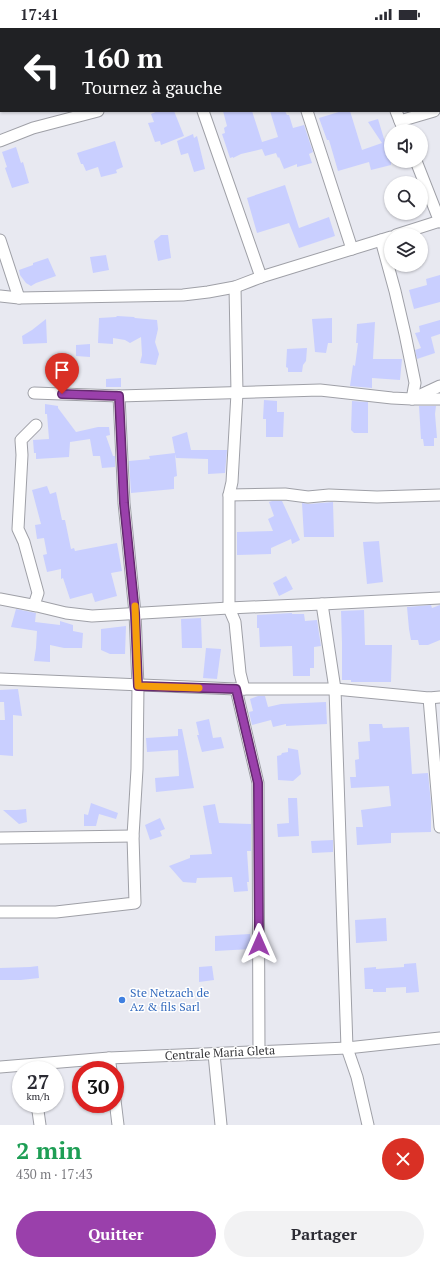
<!DOCTYPE html>
<html lang="fr">
<head>
<meta charset="utf-8">
<style>
  :root { --surface:#fff; --page:#f2f2f3; --text:#2b2b33; --muted:#7c7c81; --accent:#9a40ab }
  body { margin:0; font-family:"PT Serif",serif; background:var(--page); color:var(--text); height:100vh; display:flex; flex-direction:column; font-size:15px; white-space:nowrap }
  * { box-sizing:border-box; margin:0 }
  p { font-size:13px; color:var(--muted) }
  .icon { flex:none; width:22px; height:22px; fill:none; stroke:currentColor; stroke-width:2; stroke-linecap:round; stroke-linejoin:round }
  .map { position:relative; height:1097px; overflow:hidden }
  .sheet { display:flex; flex-direction:column; background:var(--surface); flex:1 }
  .sheet>* { flex:none }
  .banner { position:absolute; left:0px; top:0px; width:440px; height:84px; box-shadow:0 1px 3px #0004; background:#202124; color:#fff; overflow:hidden }
  .controls { position:absolute; left:384px; top:96px; display:grid; gap:8px }
  .controls a { display:grid; place-items:center; width:44px; height:44px; border-radius:50%; background:var(--surface); box-shadow:0 1px 3px #0004; font-size:20px }
  .speed { position:absolute; left:12px; top:1033px; display:flex; gap:8px; font-size:20px; font-weight:700; text-align:center }
  .speed>* { display:grid; place-content:center; width:52px; height:52px; border-radius:50%; background:var(--surface); box-shadow:0 1px 3px #0004; line-height:1 }
  .speed small { font-size:10px; font-weight:400 }
  .speed .limit { border:6px solid #d22; background:#fff; color:#111 }
  .pin { position:absolute; display:grid; place-items:center; width:34px; height:34px; color:#fff; margin:-41px -17px; border-radius:50% 50% 50% 0; rotate:-45deg; box-shadow:0 0 4px #0007 }
  .pin .icon { rotate:45deg }
  .me { position:absolute; width:44px; margin:-22px; rotate:0deg; stroke-linejoin:round; filter:drop-shadow(0 0 3px #0008) }
  .turn { display:flex; align-items:center; gap:14px; height:84px; padding:0 16px; font-size:18px }
  .turn .icon { width:52px; height:52px; stroke-width:2.5 }
  .turn b { display:block; font-size:28px; line-height:34px }
  .round { display:grid; place-items:center; flex:none; width:42px; height:42px; border-radius:21px; background:var(--page) }
  .summary { display:flex; align-items:center; justify-content:space-between; height:68px; padding:0 16px }
  h1 { font-size:24px; font-weight:700; line-height:30px; color:#1e9e55 }
  .cta { display:flex; gap:8px; margin-top:auto; padding:8px 16px }
  .cta a { flex:1; height:46px; border-radius:24px; background:var(--accent); color:#fff; font-size:16px; font-weight:700; line-height:46px; text-align:center }
  .cta a+a { background:var(--page); color:var(--text) }
  .status { display:flex; justify-content:space-between; align-items:center; height:28px; padding:0 20px; background:var(--surface); direction:ltr }
  .status svg { height:11px; fill:currentColor }
  .map>svg:first-child { display:block }
</style>
</head>
<body>
<div class="status"><b>17:41</b><svg viewBox="0 0 49 12"><path d="M0 12V9h3v3zM5 12V6h3v6zM10 12V3h3v9zM15 12V0h3v12zM26 1h20v11H26zM47 4h2v5h-2z"/></svg></div>
<div class="map">
<svg width="440" height="1097" viewBox="0 0 440 1097">
  <rect width="100%" height="100%" fill="#e8e9f1"/>
  <g fill="#c9cfff">
    <polygon points="158,83 174,83 184,108 161,117 160,113 155,114 148,95 154,94 151,86"/>
    <polygon points="223,83 252,83 262,114 278,109 270,83 285,83 287,87 289,87 293,100 304,97 313,124 309,126 312,135 297,139 297,136 284,141 279,129 278,130 276,125 265,128 262,121 241,126 233,130 233,129 230,130 222,106 225,105 224,100 227,98"/>
    <polygon points="342,83 350,83 362,122 382,115 368,94 378,91 385,114 391,112 391,137 371,142 369,134 338,143 329,112 327,112 319,90"/>
    <polygon points="193,106 194,110 197,108 205,141 194,144 188,125 181,127 177,113"/>
    <polygon points="115,113 123,139 116,142 117,145 101,149 98,139 86,143 83,136 81,136 77,125"/>
    <polygon points="16,119 21,135 23,134 29,155 12,160 5,140 7,139 2,124"/>
    <polygon points="285,157 299,200 329,189 335,208 299,220 289,195 257,205 247,170"/>
    <polygon points="161,207 168,207 171,230 158,233 154,213"/>
    <polygon points="106,227 109,242 93,245 90,229"/>
    <polygon points="48,230 56,248 36,255 31,258 26,255 20,247 19,242 33,237 33,235"/>
    <polygon points="440,247 440,274 414,281 409,262 427,257 426,251"/>
    <polygon points="117,288 134,289 135,290 157,292 158,301 155,314 159,326 156,337 140,335 142,327 141,309 130,315 125,312 113,310 113,316 98,315 99,290 116,289"/>
    <polygon points="332,290 332,315 328,315 326,325 315,324 312,291"/>
    <polygon points="46,291 47,315 23,316 22,308 32,302"/>
    <polygon points="440,292 440,306 431,309 435,325 417,331 415,322 421,320 415,305 420,304 419,298"/>
    <polygon points="375,294 373,331 402,331 400,352 372,350 372,360 350,358 353,337 355,338 358,315 356,315 357,296"/>
    <polygon points="90,316 90,329 76,328 76,317"/>
    <polygon points="307,320 306,333 303,337 302,344 288,344 288,340 286,339 287,321"/>
    <polygon points="121,350 121,359 106,359 106,351"/>
    <polygon points="264,372 277,373 277,384 284,384 283,409 266,409 266,391 263,391"/>
    <polygon points="352,373 368,374 368,405 354,405 351,402"/>
    <polygon points="45,376 58,378 58,380 76,404 98,399 109,399 110,407 106,408 113,428 115,428 115,439 102,440 100,428 93,428 90,411 70,414 69,429 36,431 36,425 34,425 33,412 49,411 47,386 45,386"/>
    <polygon points="419,378 436,378 435,386 437,410 434,410 434,418 424,418 423,411 421,411"/>
    <polygon points="187,404 191,422 227,422 225,445 208,446 208,431 176,430 175,426 177,448 174,449 174,461 131,465 129,433 150,431 149,428 175,425 172,409"/>
    <polygon points="47,458 50,466 56,464 62,492 65,492 71,521 74,520 75,523 117,515 122,543 111,545 117,568 95,574 92,565 70,571 63,550 61,551 61,541 47,544 43,527 47,526 44,510 37,511 35,497 41,496 32,462"/>
    <polygon points="272,473 282,473 300,512 292,516 291,511 271,520 271,526 237,527 237,504 273,503 268,491 274,488 269,474"/>
    <polygon points="333,474 334,509 304,509 302,475 309,476"/>
    <polygon points="379,513 383,554 367,556 363,514"/>
    <polygon points="286,548 293,561 279,568 273,555"/>
    <polygon points="431,577 432,580 440,577 440,612 428,617 419,617 418,612 411,612 409,601 407,579"/>
    <polygon points="16,581 36,585 35,594 60,597 60,593 73,597 73,603 83,605 82,620 64,620 50,617 50,634 34,633 36,620 37,603 11,599"/>
    <polygon points="364,582 365,617 392,617 391,654 351,654 351,652 342,652 342,615 341,583"/>
    <polygon points="292,585 292,586 304,586 305,593 317,592 321,618 314,619 314,640 310,640 310,648 293,648 292,618 260,619 259,600 257,600 257,587"/>
    <polygon points="201,590 202,620 182,620 181,591"/>
    <polygon points="126,598 125,626 110,626 101,622 101,601"/>
    <polygon points="206,620 221,621 217,651 203,650"/>
    <polygon points="18,661 22,688 13,687 13,728 0,727 0,692 5,692 4,674 0,674 0,662"/>
    <polygon points="258,668 265,668 268,679 281,676 326,674 327,696 286,698 286,696 273,699 271,692 252,697 249,684 253,683 250,671"/>
    <polygon points="209,691 213,710 221,709 224,720 202,724 197,707 199,707 196,694"/>
    <polygon points="369,696 382,696 383,700 409,699 412,746 428,745 431,775 431,804 391,805 391,815 357,817 356,799 363,799 361,782 391,778 389,758 351,760 350,749 356,749 355,732 359,731 358,714 370,713"/>
    <polygon points="178,701 182,701 194,760 156,764 155,750 179,748 178,722 147,724 146,710 178,708"/>
    <polygon points="288,720 298,722 301,746 293,753 278,752 277,728 281,727 282,725 288,724"/>
    <polygon points="288,770 297,770 299,808 278,809 277,796 289,795"/>
    <polygon points="91,775 118,785 116,791 99,786 96,798 84,798 84,786 88,787"/>
    <polygon points="215,776 219,795 251,796 251,823 247,823 249,854 247,854 248,863 234,864 232,849 197,850 196,855 183,854 169,838 190,830 190,827 212,826 203,778"/>
    <polygon points="26,781 27,794 19,796 3,782 16,782"/>
    <polygon points="160,790 165,801 160,803 162,808 150,812 145,797"/>
    <polygon points="333,812 333,824 312,825 311,813"/>
    <polygon points="386,890 387,913 356,915 355,892"/>
    <polygon points="250,906 251,921 215,923 215,908"/>
    <polygon points="416,935 419,964 406,965 406,959 386,960 386,964 373,964 373,961 365,961 364,940 376,939 376,941 404,939 404,936"/>
    <polygon points="38,938 39,950 21,952 0,952 0,940 30,939"/>
    <polygon points="212,938 214,952 199,954 199,939"/>
  </g>
  <g fill="none" stroke-linecap="round" stroke-linejoin="round">
    <defs>
      <g id="street">
        <polyline points="207,0 207,1"/>
        <polyline points="348,0 348,1"/>
        <polyline points="378,1 381,0"/>
        <polyline points="203,83 261,249"/>
        <polyline points="307,83 352,221"/>
        <polyline points="396,83 404,103"/>
        <polyline points="400,93 434,83"/>
        <polyline points="0,113 33,100 98,83"/>
        <polyline points="416,133 440,194"/>
        <polyline points="396,207 440,193"/>
        <polyline points="0,212 19,270"/>
        <polyline points="381,212 395,263 405,306 415,355 412,371 440,371"/>
        <polyline points="235,259 237,365 232,454 229,467 229,580 235,594 240,645 244,661"/>
        <polyline points="0,268 19,270 183,267 208,264 235,259 261,249 391,209"/>
        <polyline points="34,365 119,368 320,362 392,370 412,371 440,358"/>
        <polyline points="229,467 285,466 308,469 329,467 377,469 440,467"/>
        <polyline points="0,571 37,578 66,585 92,588 229,580 322,576 440,570"/>
        <polyline points="322,576 335,661 347,1020 357,1049 368,1097"/>
        <polyline points="34,577 38,565 24,514 18,501 22,427 21,412 36,397"/>
        <polyline points="0,651 236,661 335,661 429,670 440,669"/>
        <polyline points="236,661 258,755 259,1024"/>
        <polyline points="429,670 440,799"/>
        <polyline points="0,810 133,808"/>
        <polyline points="0,884 56,884 135,875 133,808 137,741 138,658 135,585 124,475 119,368"/>
        <polyline points="214,1026 221,1097"/>
        <polyline points="109,1030 111,1042"/>
        <polyline points="0,1039 109,1030 347,1020 440,1010"/>
        <polyline points="115,1072 118,1097"/>
        <polyline points="37,1076 40,1097"/>
      </g>
    </defs>
    <use href="#street" stroke="#9fa0a7" stroke-width="13"/>
    <use href="#street" stroke="#fff" stroke-width="11"/>
  </g>
  <g fill="none" stroke-linecap="round" stroke-linejoin="round">
    <defs>
      <polyline id="route" points="62,366 119,368 124,475 135,585 138,658 236,661 258,755 259,916"/>
    </defs>
    <use href="#route" stroke="#642a6f" stroke-width="10"/>
    <use href="#route" stroke="#9a40ab" stroke-width="7"/>
    <polyline stroke="#f59e0b" stroke-width="7" points="135,578 138,658 199,660"/>
  </g>
  <circle fill="#3f7fe0" stroke="#fff" stroke-width="1.5" cx="122" cy="972" r="4"/>
  <g text-anchor="middle" stroke-width="3" stroke-linejoin="round" paint-order="stroke">
    <g font-size="12" fill="#366cbe" stroke="#fff" text-anchor="start">
      <text x="130" y="969">Ste Netzach de<tspan x="130" dy="14">Az &amp; fils Sarl</tspan></text>
    </g>
    <g font-size="12" fill="#363639" stroke="#fff">
      <text transform="translate(220 1025) rotate(-3)" y="4">Centrale Maria Gleta</text>
    </g>
  </g>
</svg>
<div class="controls">
<a><svg class="icon" aria-label="sound" viewBox="0 0 24 24"><path d="M4 9h4l5-4v14l-5-4H4zM17 9q2 3 0 6"/></svg></a>
<a><svg class="icon" aria-label="search" viewBox="0 0 24 24"><circle cx="10" cy="10" r="6"/><path d="M15 15l6 6"/></svg></a>
<a><svg class="icon" aria-label="layers" viewBox="0 0 24 24"><path d="M12 4l9 5-9 5-9-5zM3 14l9 5 9-5"/></svg></a>
</div>
<div class="speed"><div>27<small>km/h</small></div><div class="limit">30</div></div>
<div class="pin" style="left:62px;top:366px;background:#d93025"><svg class="icon" aria-label="arrive" viewBox="0 0 24 24"><path d="M6 21V4h12l-3 4 3 4H6"/></svg></div>
<svg class="me" style="left:259px;top:916px" viewBox="-20 -20 40 40"><path d="M0-17L14 15 0 8-14 15z" fill="#9a40ab" stroke="#fff" stroke-width="4"/></svg>
<div class="banner">
<div class="turn"><svg class="icon" aria-label="left" viewBox="0 0 24 24"><path d="M17 20v-9H6M10 6l-5 5 5 5"/></svg><div><b>160 m</b>Tournez à gauche</div></div>
</div>
</div>
<section class="sheet">
<div class="summary"><div><h1>2 min</h1><p>430 m · 17:43</p></div><a class="round" style="background:#d93025;color:#fff"><svg class="icon" aria-label="close" viewBox="0 0 24 24"><path d="M6 6l12 12M18 6L6 18"/></svg></a></div>
<div class="cta"><a>Quitter</a><a>Partager</a></div>
</section>
</body>
</html>
